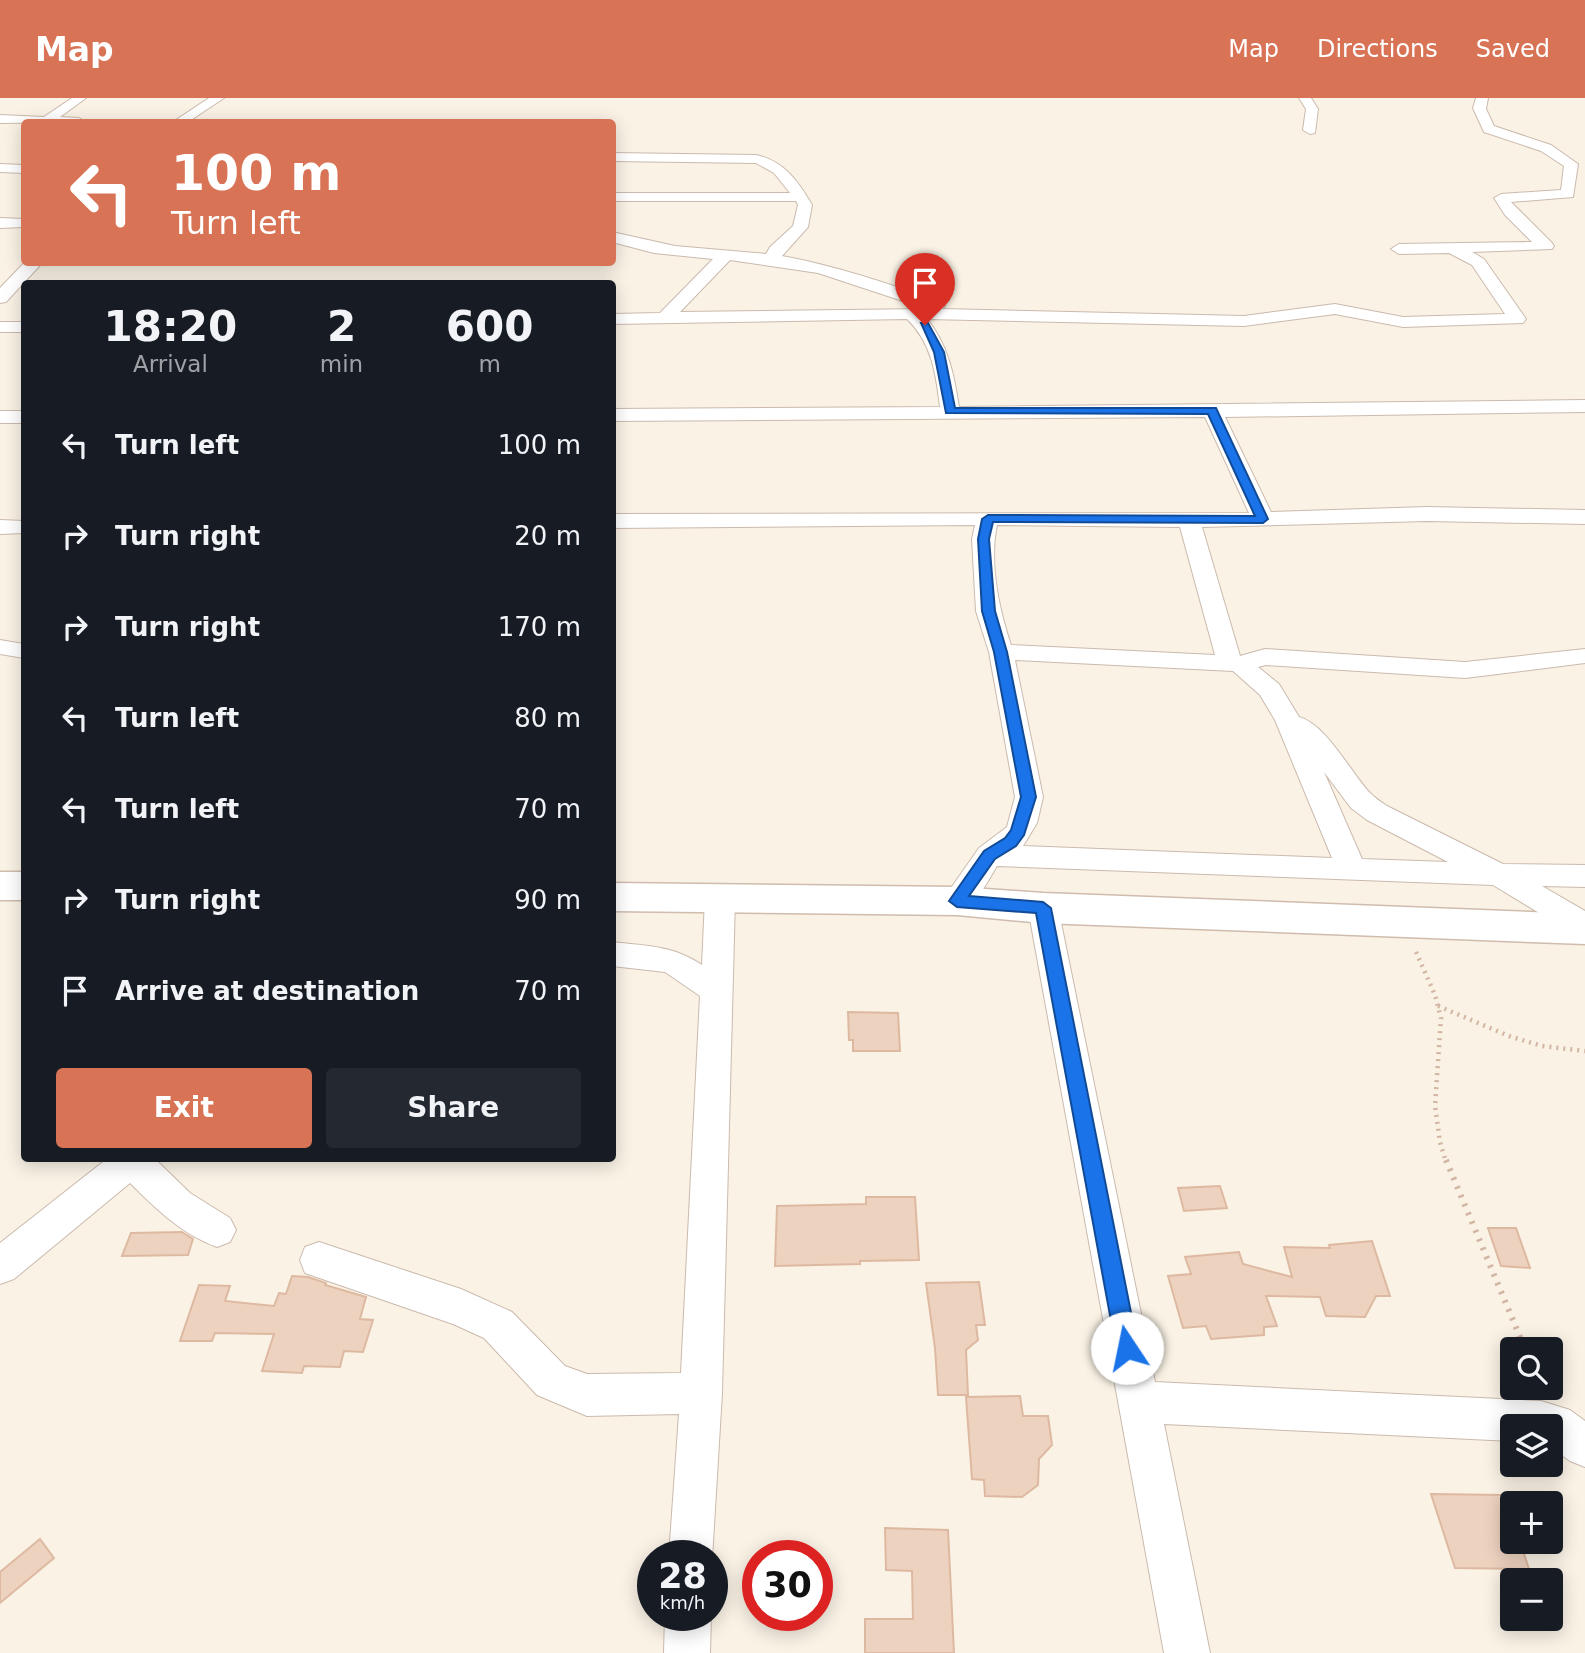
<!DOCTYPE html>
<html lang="en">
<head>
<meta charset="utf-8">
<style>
  :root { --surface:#171b24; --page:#242831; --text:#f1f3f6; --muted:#9ea1a6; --accent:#d97355 }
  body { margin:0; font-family:"DejaVu Sans",sans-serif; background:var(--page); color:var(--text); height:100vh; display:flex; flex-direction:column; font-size:26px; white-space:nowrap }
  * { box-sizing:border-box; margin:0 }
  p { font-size:23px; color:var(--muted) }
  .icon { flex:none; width:38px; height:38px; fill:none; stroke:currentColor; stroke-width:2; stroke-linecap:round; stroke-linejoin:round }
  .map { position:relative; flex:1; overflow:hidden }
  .drawer { position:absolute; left:21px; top:182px; width:595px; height:882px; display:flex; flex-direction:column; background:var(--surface); border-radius:7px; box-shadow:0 4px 18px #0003 }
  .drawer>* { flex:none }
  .hud { position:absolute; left:21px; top:21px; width:595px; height:147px; border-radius:7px; box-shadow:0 4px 18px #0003; background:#d97355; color:#fff; overflow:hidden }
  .controls { position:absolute; left:1500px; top:1239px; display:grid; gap:14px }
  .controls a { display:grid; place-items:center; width:63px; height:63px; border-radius:7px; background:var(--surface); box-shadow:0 4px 18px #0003; font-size:35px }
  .speed { position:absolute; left:637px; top:1442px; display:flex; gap:14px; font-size:35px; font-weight:700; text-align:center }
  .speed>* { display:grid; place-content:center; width:91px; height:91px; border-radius:50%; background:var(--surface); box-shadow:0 4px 18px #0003; line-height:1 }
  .speed small { font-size:18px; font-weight:400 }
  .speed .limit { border:10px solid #d22; background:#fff; color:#111 }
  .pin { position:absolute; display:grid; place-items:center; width:60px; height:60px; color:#fff; margin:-72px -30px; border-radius:50% 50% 50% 0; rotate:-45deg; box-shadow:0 0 7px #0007 }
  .pin .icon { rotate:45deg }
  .me { position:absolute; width:77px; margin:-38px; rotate:349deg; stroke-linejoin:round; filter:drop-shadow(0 0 5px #0008) }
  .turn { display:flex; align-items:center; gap:24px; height:147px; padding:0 35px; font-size:32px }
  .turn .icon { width:91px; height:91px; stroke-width:2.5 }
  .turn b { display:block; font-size:49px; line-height:60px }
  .eta { display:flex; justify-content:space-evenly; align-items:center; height:119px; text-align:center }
  .eta b { font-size:42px; font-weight:700; line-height:49px }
  .action { display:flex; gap:14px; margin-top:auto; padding:14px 35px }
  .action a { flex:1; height:80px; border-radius:7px; background:var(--accent); color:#fff; font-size:28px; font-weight:700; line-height:80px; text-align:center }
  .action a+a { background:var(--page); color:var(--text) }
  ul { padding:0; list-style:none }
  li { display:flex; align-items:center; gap:21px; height:91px; padding:0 35px }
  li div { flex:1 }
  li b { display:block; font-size:26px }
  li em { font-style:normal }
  header { display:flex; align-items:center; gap:42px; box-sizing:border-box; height:98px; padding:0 35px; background:var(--accent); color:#fff }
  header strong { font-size:33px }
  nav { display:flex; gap:38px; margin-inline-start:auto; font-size:24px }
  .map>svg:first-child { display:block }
</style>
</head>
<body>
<header>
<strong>Map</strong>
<nav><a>Map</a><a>Directions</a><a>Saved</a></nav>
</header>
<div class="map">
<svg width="1585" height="1555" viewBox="0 0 1585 1555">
  <rect width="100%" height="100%" fill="#faf2e5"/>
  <g fill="#edd2bf" stroke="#deb9a1" stroke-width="2">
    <polygon points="848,914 898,915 900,953 853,953 853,942 849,942"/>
    <polygon points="1220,1088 1227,1110 1184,1113 1178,1090"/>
    <polygon points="866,1099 915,1099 919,1162 860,1163 860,1166 775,1168 777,1108 866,1106"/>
    <polygon points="1488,1130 1516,1130 1530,1170 1501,1168"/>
    <polygon points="182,1134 193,1141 188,1157 122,1158 131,1135"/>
    <polygon points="1372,1143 1390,1198 1376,1198 1365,1219 1326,1218 1320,1199 1266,1198 1277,1228 1264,1229 1264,1237 1211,1241 1206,1228 1183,1230 1168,1178 1191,1176 1185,1159 1239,1154 1243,1166 1292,1179 1284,1149 1330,1150 1329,1147"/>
    <polygon points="292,1178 308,1179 326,1185 325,1187 366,1199 360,1221 373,1222 363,1254 344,1253 340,1269 304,1268 302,1275 262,1273 274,1236 215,1235 212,1243 180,1243 199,1187 230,1188 225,1203 274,1208 279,1195 286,1196"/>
    <polygon points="979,1184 985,1227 976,1227 978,1242 966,1252 968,1297 938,1297 935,1250 926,1185"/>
    <polygon points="1020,1298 1023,1318 1048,1318 1052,1347 1039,1361 1038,1387 1022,1399 985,1398 984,1382 972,1381 966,1299"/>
    <polygon points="1431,1396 1503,1397 1512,1422 1512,1444 1520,1444 1529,1471 1455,1470"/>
    <polygon points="885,1430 948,1432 954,1555 865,1555 865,1521 913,1521 912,1473 886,1472"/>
    <polygon points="40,1441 54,1460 0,1505 0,1474"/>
  </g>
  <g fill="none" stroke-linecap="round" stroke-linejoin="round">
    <defs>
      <g id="street">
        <polygon points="72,0 86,0 60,19 79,20 85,24 0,25 0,17 44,19"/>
        <polygon points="209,0 224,0 188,24 173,24"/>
        <polygon points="1299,0 1311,0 1318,11 1315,35 1310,36 1303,32 1306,11"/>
        <path d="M1476,0H1488L1486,11L1494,28L1551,47L1578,66L1573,99L1511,104L1552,145L1554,148L1552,151L1472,154L1484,161L1526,221L1523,225L1403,229L1335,216L1244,228L927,221C948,247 954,276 959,309L1585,302V314L1225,319L1271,414L1427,409L1585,412V426L1427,423L1202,429L1240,558L1265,551L1465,564L1585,551V565L1465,580L1266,567L1258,569L1279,586L1299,619C1326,626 1351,675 1370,695C1375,700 1381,704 1387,708L1503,766L1585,767V789L1542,788L1585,813V840L1574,836L1493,787L997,768C984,788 973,819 946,811L942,803L979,750L1007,729L1015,699L989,554L976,513L972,441L975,427L612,430V416L1249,415L1205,319L612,323V311L940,309C936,276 932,245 907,221L612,226V216L660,215L713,161L654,155L612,144V134L675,148L766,156L770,149L793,128L798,107L796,103H612V95H790L774,75L756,65L612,63V55L756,57C784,63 798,83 812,107L808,129L782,158C837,168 889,186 942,204L945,208L942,211L1244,218L1335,206L1403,219L1505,216L1472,167L1449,155L1399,156L1391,151L1399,146L1532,144L1505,117L1494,100L1501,96L1561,92L1564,68L1541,53L1484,34L1473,10ZM730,162L818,175L927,211L680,214ZM997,427L1180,429L1215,557L1011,547C999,511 989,465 997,427ZM1015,562L1233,573L1260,597L1275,622L1332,760L1023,748L1037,725L1043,699ZM1324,674L1351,710L1367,722L1448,764L1362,761Z"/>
        <polygon points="0,66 24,67 24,75 0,74"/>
        <polygon points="0,120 24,121 24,129 0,130"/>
        <polygon points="25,164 43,164 6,204 0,205 0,190"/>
        <rect x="0" y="224" width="24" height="10"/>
        <rect x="0" y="313" width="24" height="12"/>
        <polygon points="0,422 24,423 24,435 0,436"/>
        <polygon points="0,542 24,546 24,560 0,556"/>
        <path d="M720,790L731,793L735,801L722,1295L712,1461V1458H669L679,1316L587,1318L537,1297L484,1240L453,1226L305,1175L300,1162L305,1149L319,1144L461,1191L512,1214L565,1268L587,1276L681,1275L700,898L665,874L612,868V844C646,848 672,847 702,867L705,801L709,793Z"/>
        <polygon points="1043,799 1054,802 1058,810 1155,1284 1541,1303 1570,1312 1585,1323 1585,1369 1570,1363 1550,1349 1550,1328 1512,1328 1512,1343 1164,1326 1210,1555 1164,1555 1028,810 1032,802"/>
        <path d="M108,1060H154L190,1095L230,1120L236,1132L230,1144L217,1149C182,1136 156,1111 130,1085L14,1181L0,1186V1145Z"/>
        <polygon points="665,1517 711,1517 710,1555 664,1555"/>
      </g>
      <g id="secondary">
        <rect x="0" y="774" width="24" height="28"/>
        <polygon points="612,785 957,789 1043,795 1585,816 1585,846 1043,825 957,817 612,813"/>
      </g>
    </defs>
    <use href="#street" stroke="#cbbaad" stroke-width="2"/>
    <use href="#secondary" stroke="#cfbcad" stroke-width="3"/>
    <g stroke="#d2b5a3" stroke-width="4.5" stroke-dasharray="2 5" stroke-linecap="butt">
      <polyline points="1416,854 1435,897 1441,920 1435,1008 1440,1044 1446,1064"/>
      <polyline points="1438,908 1509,938 1542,948 1585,953"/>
    </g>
    <polyline stroke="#d2b5a3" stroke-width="6" stroke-dasharray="2.5 7" stroke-linecap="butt" points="1446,1062 1525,1251"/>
    <use href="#street" fill="#fff" fill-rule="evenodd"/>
    <use href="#secondary" fill="#fff" fill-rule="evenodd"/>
  </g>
  <polygon fill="#1a73e8" stroke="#114b97" stroke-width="2" points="921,225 928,225 944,254 955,310 1216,310 1268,421 1263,425 993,424 989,441 995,513 1007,554 1036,699 1024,737 1016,748 995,761 969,798 1043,804 1051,810 1138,1250 1135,1257 1127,1260 1120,1257 1116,1250 1036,815 957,809 949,803 984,753 1005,740 1011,732 1021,699 994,554 982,513 978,441 982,421 988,417 1255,418 1208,316 946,315 934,254"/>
</svg>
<div class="controls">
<a><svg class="icon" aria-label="search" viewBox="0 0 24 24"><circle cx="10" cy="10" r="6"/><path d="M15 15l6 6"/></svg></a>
<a><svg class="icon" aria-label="layers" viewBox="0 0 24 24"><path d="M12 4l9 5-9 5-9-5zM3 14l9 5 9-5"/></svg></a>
<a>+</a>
<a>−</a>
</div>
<div class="speed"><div>28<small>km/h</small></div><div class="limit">30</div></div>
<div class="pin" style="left:925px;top:227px;background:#d93025"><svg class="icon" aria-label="arrive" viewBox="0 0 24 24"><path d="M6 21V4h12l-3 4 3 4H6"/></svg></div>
<svg class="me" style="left:1127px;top:1250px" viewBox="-20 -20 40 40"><circle r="19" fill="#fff"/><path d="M0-13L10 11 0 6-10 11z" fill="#1a73e8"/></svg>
<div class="hud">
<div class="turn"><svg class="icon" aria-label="left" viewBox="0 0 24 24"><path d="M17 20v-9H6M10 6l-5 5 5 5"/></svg><div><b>100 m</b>Turn left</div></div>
</div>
<section class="drawer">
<div class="eta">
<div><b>18:20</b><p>Arrival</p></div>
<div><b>2</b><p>min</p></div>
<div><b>600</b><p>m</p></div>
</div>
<ul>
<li><svg class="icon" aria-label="left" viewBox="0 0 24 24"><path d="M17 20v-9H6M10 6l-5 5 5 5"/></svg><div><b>Turn left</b></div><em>100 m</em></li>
<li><svg class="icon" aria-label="right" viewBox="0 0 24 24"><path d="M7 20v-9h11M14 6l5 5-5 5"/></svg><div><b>Turn right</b></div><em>20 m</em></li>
<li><svg class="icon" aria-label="right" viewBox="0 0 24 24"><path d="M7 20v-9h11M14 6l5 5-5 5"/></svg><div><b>Turn right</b></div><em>170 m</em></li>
<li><svg class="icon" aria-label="left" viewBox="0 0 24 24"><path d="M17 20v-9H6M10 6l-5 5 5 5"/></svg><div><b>Turn left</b></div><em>80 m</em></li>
<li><svg class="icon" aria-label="left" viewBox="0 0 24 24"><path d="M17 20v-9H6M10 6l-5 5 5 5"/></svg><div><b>Turn left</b></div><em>70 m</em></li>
<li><svg class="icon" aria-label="right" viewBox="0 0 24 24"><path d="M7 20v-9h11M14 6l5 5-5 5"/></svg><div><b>Turn right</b></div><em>90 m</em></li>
<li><svg class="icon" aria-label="arrive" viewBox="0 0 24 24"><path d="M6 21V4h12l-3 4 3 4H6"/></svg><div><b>Arrive at destination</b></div><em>70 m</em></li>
</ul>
<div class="action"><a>Exit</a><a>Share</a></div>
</section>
</div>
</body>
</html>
